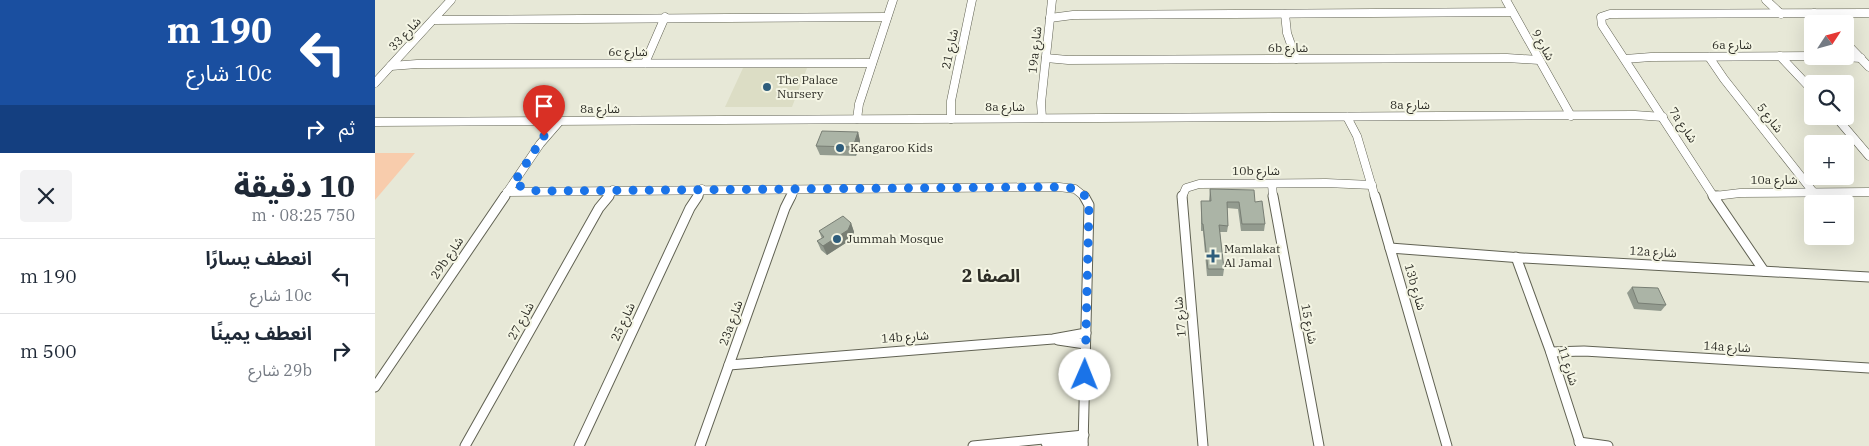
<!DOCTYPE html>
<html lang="ar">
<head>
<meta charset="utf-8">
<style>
  :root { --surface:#fff; --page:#f2f2f3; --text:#1f2937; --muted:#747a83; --line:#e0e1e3 }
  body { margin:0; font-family:"IBM Plex Serif","Noto Sans Arabic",serif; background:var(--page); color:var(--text); direction:rtl; height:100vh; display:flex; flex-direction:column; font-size:19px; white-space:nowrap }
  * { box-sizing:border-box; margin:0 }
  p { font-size:16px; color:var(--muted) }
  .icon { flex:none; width:28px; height:28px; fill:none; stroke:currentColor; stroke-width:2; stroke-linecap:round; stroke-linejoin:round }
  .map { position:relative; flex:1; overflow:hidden; direction:ltr }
  .drawer { display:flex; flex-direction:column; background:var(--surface); width:375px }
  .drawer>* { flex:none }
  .hud { background:#1a4fa0; color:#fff; overflow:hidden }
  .needle { width:32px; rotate:54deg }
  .fabs { position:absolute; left:1429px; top:15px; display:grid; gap:10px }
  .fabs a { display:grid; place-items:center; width:50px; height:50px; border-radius:5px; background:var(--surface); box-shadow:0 5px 20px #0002; font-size:25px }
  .pin { position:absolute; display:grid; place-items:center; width:42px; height:42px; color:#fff; margin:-51px -21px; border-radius:50% 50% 50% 0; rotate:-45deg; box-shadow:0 0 5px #0007 }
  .pin .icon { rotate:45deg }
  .me { position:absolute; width:55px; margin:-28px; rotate:1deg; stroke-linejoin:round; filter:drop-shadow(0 0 4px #0008) }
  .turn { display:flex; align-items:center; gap:18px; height:105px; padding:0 20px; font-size:22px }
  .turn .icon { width:65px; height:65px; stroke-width:2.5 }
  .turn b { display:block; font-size:35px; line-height:42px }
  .then { display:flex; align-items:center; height:48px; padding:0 20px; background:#0003; gap:10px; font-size:19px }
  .round { display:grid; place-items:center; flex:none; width:52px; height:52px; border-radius:5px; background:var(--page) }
  .summary { display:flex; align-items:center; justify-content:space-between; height:85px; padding:0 20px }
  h1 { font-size:30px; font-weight:800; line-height:38px }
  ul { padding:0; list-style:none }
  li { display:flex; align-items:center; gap:15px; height:75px; padding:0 20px; border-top:1px solid var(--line) }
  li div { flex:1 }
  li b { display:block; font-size:19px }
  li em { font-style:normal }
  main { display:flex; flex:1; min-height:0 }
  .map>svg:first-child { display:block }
</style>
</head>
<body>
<main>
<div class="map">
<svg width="1494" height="446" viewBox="0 0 1494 446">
  <rect width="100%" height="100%" fill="#e7e8d7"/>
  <polygon fill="#dcddc5" points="368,68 432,68 417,107 350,107"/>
  <polygon fill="#f8ccac" points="0,153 40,153 0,200"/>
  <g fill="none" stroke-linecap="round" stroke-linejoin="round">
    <defs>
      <g id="street-far1">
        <polyline points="1131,0 1196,116"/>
        <polyline points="1391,0 1406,14"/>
        <polyline points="1439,13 1451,24"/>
        <polyline points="910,14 912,33 921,59"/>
        <polyline points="675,18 698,15 1137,12"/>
        <polyline points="59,20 512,17"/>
        <polyline points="1470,42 1494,67"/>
        <polyline points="1405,56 1438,91"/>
        <polyline points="1452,56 1486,58"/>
        <polyline points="1334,57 1349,79 1439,193"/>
        <polyline points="671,58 693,60 1132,58 1164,60"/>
        <polyline points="1250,59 1276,57 1438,56"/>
        <polyline points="270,63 290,17"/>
        <polyline points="16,66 42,64 497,63"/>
        <polyline points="0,83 76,0"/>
        <polyline points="1460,116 1494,156"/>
        <polyline points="972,117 982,136 1000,197"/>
        <polyline points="667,118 666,103 677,0"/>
        <polyline points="482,119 484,104 518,0"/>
        <polyline points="576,119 576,101 597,0"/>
        <polyline points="0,122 1260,115 1288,117"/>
        <polyline points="897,184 898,197"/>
        <polyline points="132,192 684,187 700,189 710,197"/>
        <polyline points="1340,196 1365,193 1494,192"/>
        <polyline points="129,197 165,144 185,121"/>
        <polyline points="233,197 238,190"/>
        <polyline points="322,197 327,189"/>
        <polyline points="416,197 420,189"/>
        <polyline points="807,197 811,188 824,184 951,183 997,185"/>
        <polyline points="1339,197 1227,25 1226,17 1235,14 1494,13"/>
      </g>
      <g id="street">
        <polyline points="807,196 828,446"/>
        <polyline points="898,196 944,446"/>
        <polyline points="1000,196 1072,446"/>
        <polyline points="1338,196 1389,271"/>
        <polyline points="1340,196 1343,196"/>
        <polyline points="1015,248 1147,258 1494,277"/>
        <polyline points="1141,257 1175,350 1206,446"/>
        <polyline points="683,340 710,344"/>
        <polyline points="1176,352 1209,351 1494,368"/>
        <polyline points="354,365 678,339 711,333"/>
        <polyline points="0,387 130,196"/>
        <polyline points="1204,442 1233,446"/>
        <polyline points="671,443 708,444"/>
        <polyline points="90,446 224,208 234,196"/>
        <polyline points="204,446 315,208 323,196"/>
        <polyline points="325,446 410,208 416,196"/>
        <polyline points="598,446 709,435"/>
        <polyline points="708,446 714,205 709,196"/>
      </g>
    </defs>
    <use href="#street-far1" stroke="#616253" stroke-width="9"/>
    <use href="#street" stroke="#616253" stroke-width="11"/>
    <use href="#street-far1" stroke="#fff" stroke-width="8"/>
    <use href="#street" stroke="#fff" stroke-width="9"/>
  </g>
  <g fill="#939b8f">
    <polygon points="483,132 485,141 481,156 445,155 441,146"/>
    <polygon points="835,189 880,202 890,224 889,231 866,231 863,209 852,208 853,226 852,232 845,232 849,269 848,276 832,276 828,231 826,231 826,201 834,201"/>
    <polygon points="476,223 479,232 477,239 452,255 446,250 442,241 447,239 444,231"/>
    <polygon points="1257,287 1291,305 1286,311 1259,309 1252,293"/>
  </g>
  <g fill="#787e74">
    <polygon points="483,132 485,141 481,156 478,147"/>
    <polygon points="476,223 479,232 477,239 452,255 448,246"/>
  </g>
  <g fill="#abb4a6" stroke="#787e74">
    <polygon points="447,131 483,132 478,147 441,146"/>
    <polygon points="835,189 879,190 880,202 887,201 890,224 867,224 864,202 852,202 853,226 844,225 849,269 833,269 828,224 827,224 826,201 836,201"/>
    <polygon points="468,216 476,223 473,230 448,246 442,241 449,237 444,231"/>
    <polygon points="1257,287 1283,288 1291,305 1263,303"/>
  </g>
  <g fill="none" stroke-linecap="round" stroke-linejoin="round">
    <path stroke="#1a73e8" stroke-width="9" stroke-dasharray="0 16.2" d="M169,136L138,184L162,191L678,187C695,187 709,187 714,205L710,375"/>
  </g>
  <g fill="#2e5d7c" stroke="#f4f5e4" stroke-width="2">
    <circle cx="392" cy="87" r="5"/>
    <circle cx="465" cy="148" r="5"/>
    <circle cx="462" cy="239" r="5"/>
    <path d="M835.5 248.5h5v5h5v5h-5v5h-5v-5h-5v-5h5z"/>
  </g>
  <g text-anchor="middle" stroke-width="4" stroke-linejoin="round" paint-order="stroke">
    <g font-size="12" fill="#2d2d26" stroke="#f4f5e4">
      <text transform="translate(30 34) rotate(-47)" y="4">شارع 33</text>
      <text transform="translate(1168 45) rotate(61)" y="4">شارع 9</text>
      <text x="1357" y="49">6a شارع</text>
      <text x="913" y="52">6b شارع</text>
      <text transform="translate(575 49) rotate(-78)" y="4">شارع 21</text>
      <text transform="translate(660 50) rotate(-84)" y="4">19a شارع</text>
      <text x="253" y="56">6c شارع</text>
      <text x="1035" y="109">8a شارع</text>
      <text x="630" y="111">8a شارع</text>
      <text x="225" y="113">8a شارع</text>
      <text transform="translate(1395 118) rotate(52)" y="4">شارع 5</text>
      <text transform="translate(1308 125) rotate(56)" y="4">7a شارع</text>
      <text x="881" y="175">10b شارع</text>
      <text x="1399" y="184">10a شارع</text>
      <text transform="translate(1278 252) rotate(3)" y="4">12a شارع</text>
      <text transform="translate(72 258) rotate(-56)" y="4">29b شارع</text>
      <text transform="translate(1040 287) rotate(74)" y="4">13b شارع</text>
      <text transform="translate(805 317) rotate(-95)" y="4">شارع 17</text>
      <text transform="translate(146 321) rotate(-61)" y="4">شارع 27</text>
      <text transform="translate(248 322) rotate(-65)" y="4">شارع 25</text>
      <text transform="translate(356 323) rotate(-70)" y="4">23a شارع</text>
      <text transform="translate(934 324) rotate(79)" y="4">شارع 15</text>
      <text transform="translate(530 337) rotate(-4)" y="4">14b شارع</text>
      <text transform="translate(1352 347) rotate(3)" y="4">14a شارع</text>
      <text transform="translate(1193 366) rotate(72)" y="4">شارع 11</text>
    </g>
    <g font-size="12" fill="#2d2d26" stroke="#f4f5e4" text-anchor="start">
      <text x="402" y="84">The Palace<tspan x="402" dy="14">Nursery</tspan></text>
      <text x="475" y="152">Kangaroo Kids</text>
      <text x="472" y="243">Jummah Mosque</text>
      <text x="849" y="253">Mamlakat<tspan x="849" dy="14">Al Jamal</tspan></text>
    </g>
    <g font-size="18" font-weight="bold" fill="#2d2d26" stroke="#f4f5e4">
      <text x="616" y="282">الصفا 2</text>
    </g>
  </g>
</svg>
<div class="fabs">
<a><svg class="needle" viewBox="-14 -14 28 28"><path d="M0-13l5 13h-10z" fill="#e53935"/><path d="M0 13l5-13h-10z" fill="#747a83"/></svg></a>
<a><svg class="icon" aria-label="search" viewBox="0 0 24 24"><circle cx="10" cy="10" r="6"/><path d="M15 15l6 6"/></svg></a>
<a>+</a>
<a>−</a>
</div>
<div class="pin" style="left:169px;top:136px;background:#d93025"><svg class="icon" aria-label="arrive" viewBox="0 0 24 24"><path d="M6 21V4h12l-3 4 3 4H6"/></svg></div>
<svg class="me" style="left:710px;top:375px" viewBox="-20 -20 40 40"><circle r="19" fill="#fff"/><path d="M0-13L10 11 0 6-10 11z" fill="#1a73e8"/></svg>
</div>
<section class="drawer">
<div class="hud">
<div class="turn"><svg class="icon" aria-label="left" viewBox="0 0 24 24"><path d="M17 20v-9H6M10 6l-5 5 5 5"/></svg><div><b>190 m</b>10c شارع</div></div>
<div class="then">ثم<svg class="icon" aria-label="right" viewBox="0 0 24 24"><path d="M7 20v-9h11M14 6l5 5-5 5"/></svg></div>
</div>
<div class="summary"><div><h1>10 دقيقة</h1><p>750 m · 08:25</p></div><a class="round"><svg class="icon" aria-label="close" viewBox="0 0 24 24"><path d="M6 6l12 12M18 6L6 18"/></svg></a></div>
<ul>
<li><svg class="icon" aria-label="left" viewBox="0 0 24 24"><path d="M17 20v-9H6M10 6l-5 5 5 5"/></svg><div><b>انعطف يسارًا</b><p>10c شارع</p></div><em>190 m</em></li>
<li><svg class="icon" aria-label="right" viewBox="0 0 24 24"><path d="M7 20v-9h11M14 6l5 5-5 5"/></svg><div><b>انعطف يمينًا</b><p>29b شارع</p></div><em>500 m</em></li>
</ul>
</section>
</main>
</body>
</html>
